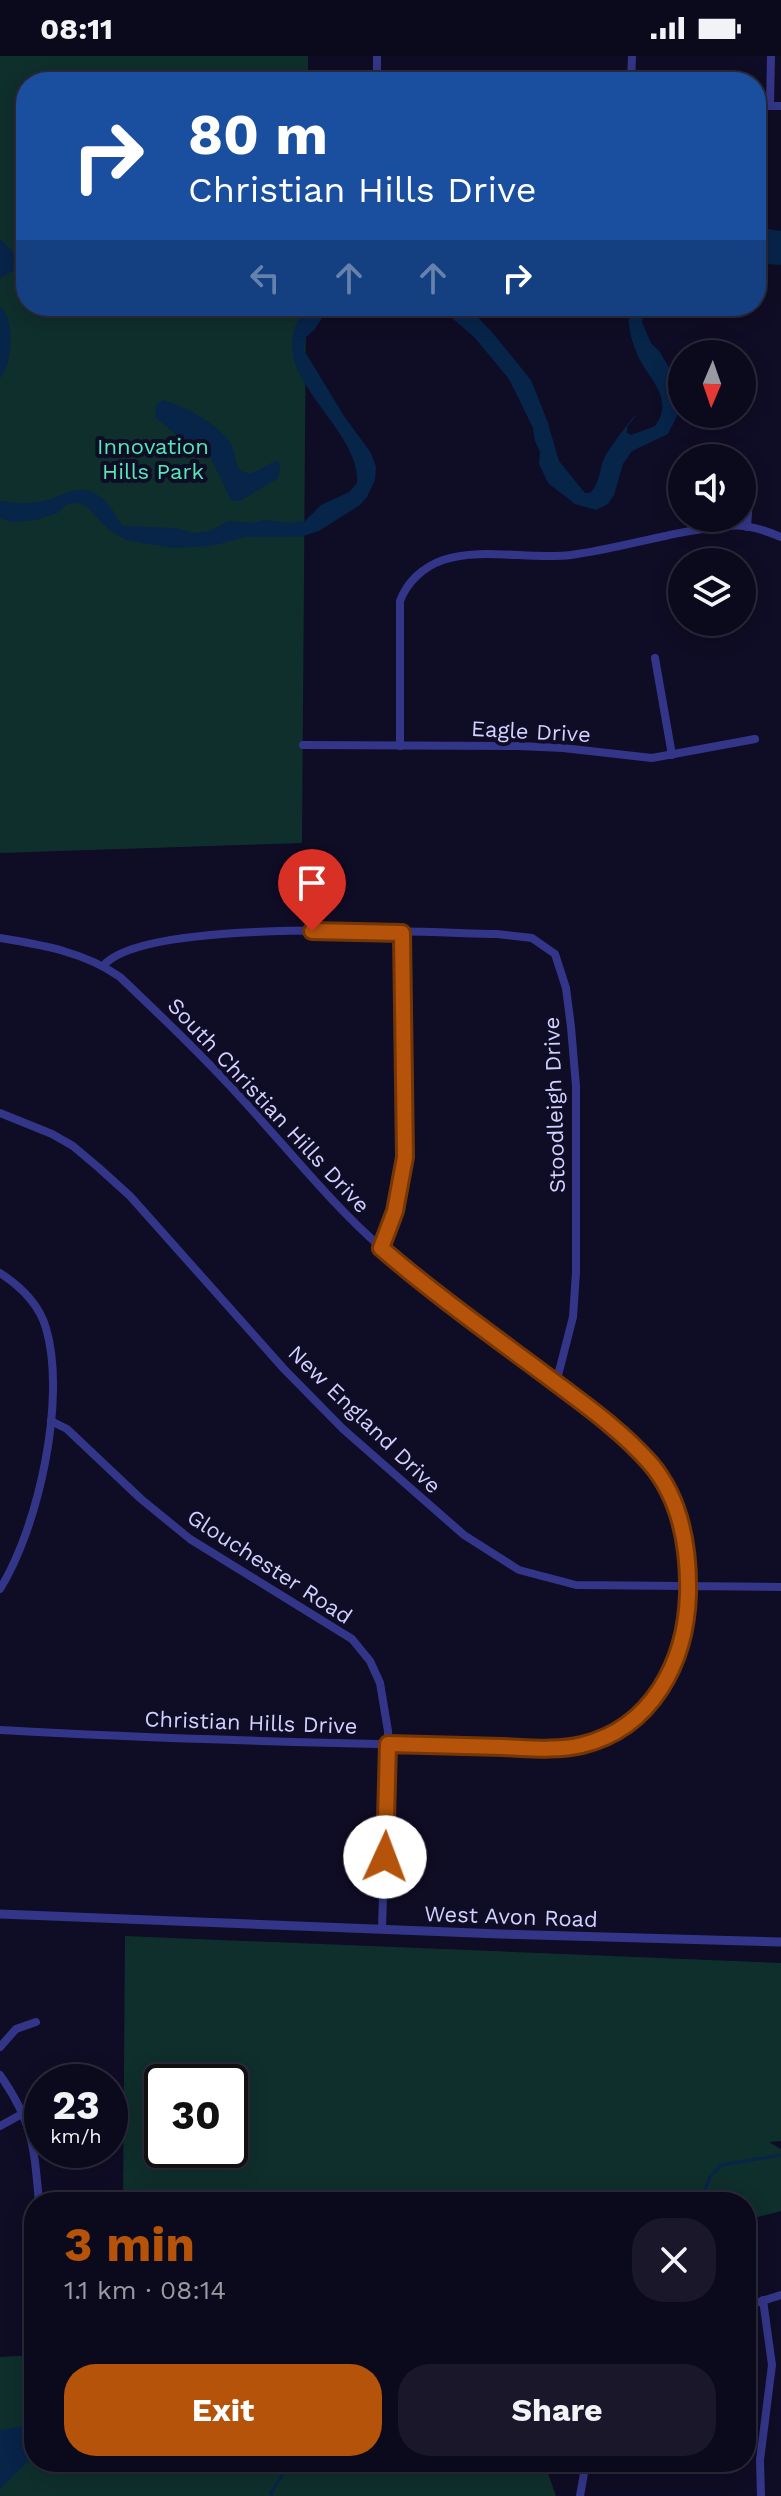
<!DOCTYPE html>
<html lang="en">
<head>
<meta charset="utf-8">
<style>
  :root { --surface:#0b091c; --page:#191729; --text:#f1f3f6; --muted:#9a9aa3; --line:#2b2a3b; --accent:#b45309 }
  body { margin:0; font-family:"Work Sans",sans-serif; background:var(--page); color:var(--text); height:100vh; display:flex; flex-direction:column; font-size:30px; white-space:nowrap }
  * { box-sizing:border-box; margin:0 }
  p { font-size:26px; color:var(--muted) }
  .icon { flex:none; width:44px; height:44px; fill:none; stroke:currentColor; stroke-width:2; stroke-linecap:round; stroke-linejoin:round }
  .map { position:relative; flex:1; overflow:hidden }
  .drawer { position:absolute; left:24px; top:2136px; width:732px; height:280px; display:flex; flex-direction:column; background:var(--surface); border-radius:32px; box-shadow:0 4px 20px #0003,0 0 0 2px var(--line) }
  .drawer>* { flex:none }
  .guide { position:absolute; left:16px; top:16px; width:750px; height:244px; border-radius:32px; box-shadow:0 4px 20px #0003,0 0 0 2px var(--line); background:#1a4fa0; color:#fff; overflow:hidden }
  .needle { width:52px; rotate:182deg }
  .controls { position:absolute; left:668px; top:284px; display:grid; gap:16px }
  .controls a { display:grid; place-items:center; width:88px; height:88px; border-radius:50%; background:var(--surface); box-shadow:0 4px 20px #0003,0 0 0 2px var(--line); font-size:40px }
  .speed { position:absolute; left:24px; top:2008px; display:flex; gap:16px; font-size:40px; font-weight:700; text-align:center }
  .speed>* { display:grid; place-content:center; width:104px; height:104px; border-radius:50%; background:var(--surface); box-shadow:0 4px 20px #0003,0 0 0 2px var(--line); line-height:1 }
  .speed small { font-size:20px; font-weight:400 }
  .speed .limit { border:4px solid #111; border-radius:12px; background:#fff; color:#111 }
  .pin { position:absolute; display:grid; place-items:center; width:68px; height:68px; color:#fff; margin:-82px -34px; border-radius:50% 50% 50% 0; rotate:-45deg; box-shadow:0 0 8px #0007 }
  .pin .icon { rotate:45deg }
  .me { position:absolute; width:88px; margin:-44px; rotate:2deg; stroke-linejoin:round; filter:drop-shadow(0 0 6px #0008) }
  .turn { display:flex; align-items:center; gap:28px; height:168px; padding:0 40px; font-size:36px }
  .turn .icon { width:104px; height:104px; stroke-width:2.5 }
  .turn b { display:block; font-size:56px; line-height:68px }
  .lanes { display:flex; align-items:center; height:76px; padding:0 40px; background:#0003; justify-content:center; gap:40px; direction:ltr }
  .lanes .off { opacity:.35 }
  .round { display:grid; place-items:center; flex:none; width:84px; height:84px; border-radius:32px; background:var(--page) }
  .headline { display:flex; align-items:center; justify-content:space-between; height:136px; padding:0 40px }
  h1 { font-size:48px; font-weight:700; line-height:60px; color:var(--accent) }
  .primary-button { display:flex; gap:16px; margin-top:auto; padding:16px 40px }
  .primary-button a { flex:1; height:92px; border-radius:32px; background:var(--accent); color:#fff; font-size:32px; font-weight:700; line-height:92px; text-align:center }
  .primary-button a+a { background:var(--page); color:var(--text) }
  .status { display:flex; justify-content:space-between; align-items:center; height:56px; padding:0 40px; background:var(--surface); direction:ltr }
  .status svg { height:22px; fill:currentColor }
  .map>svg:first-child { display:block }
</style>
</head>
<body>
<div class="status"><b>08:11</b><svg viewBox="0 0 49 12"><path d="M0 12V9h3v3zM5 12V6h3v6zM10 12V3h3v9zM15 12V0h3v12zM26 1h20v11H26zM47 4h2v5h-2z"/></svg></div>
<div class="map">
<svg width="781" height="2440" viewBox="0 0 781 2440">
  <rect width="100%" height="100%" fill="#0f0c25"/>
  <g fill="#0f2f2c" fill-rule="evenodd">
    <polygon points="0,0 308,0 308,26 26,26 26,250 306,250 302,787 0,797"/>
    <path d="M125,1880L781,1907V2085L769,2086L781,2093V2155L746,2164V2146H410L413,2137L377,2146H123ZM162,2026H230V2094H162Z"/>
    <polygon points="34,2299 34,2406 544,2406 556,2440 0,2440 0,2301"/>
  </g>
  <g fill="#072449">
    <polygon points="756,171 781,175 781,209 756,207"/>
    <polygon points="0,183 23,206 19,211 0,222"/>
    <path d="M0,250C15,262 13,308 0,322Z"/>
    <path d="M305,250H330L315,273L305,282L304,294L344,360L371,397L376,411L375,424L367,441L360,449L319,475L300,481H245L211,490L173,492L126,484L109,474L87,451L78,447L68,448L57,457L36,464L12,466L0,462V445C13,447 26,448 38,446C66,442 77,422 104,444C112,451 116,462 123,470L176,472L194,477L210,475L229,465L252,467L263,464L289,467L305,465L321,449L349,436L357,427C361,377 282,329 293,279C295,269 301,259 305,250Z"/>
    <path d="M438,250H467L491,275L531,324L547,364L559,405L585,437H590C602,425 598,411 607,397C615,384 625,372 634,360L636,359L627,371V377L631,379L655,370C675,342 649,324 638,300C631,284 627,268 629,250H645L642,266L651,287L660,296L677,325L682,335V350L668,378L632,395L623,408L614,439L608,448L596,454L575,448L548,427L539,408L540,396L535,385L533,372L509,323L475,282Z"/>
    <path d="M163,344C186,351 217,367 231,388C236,395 234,412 243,416C257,421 266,406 278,405L280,411L278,422L240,445L231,444L210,400L179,381L155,361L156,349Z"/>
    <polygon points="34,2357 34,2399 0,2433 0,2374 27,2369"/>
  </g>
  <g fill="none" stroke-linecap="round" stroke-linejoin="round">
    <g stroke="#072449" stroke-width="3">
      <polyline points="646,2146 697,2141 703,2138 710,2121 721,2109 781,2099"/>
      <polyline points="272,2440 271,2437 283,2418 297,2406"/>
    </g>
    <g stroke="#333688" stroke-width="8">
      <polyline points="377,26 377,0"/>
      <polyline points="631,26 632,0"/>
      <polyline points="770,49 771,0"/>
      <polyline points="756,50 781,50"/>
      <polyline points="747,471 750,427"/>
      <polyline points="655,602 672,699"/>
      <polyline points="303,689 518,690 563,692 652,702 755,683"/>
      <path d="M400,690V545C407,526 423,511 443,504C480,491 531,504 571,499C624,492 675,474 728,470C747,468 764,474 781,481"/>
      <path d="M0,882C43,889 84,896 120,921C162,961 204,1001 243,1044C289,1094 332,1149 384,1194C437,1242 496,1283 554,1325C593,1355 644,1386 668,1431C681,1456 684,1484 686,1511C692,1589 667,1664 585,1688C562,1694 536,1692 512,1691C481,1690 451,1690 421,1689C281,1686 140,1682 0,1674"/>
      <path d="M103,910C144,860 427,877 497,878L532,882L555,898L566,932L571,971L576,1030V1216L573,1261L556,1327"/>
      <polyline points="0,1057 52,1078 73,1090 99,1112 130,1140 284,1313 343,1373 464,1479 519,1514 576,1529 781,1531"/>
      <polyline points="381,1192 395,1155 405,1101 402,877"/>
      <path d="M0,1217C20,1230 39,1248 46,1272C67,1343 38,1472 0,1533"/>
      <polyline points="51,1365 67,1373 141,1443 190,1483 352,1583 370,1605 380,1627 388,1675 382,1873"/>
      <polyline points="0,1991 16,1973 36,1966"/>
      <path d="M0,2019C33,2066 34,2091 39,2146"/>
      <polyline points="0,2070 22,2058"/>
      <polyline points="34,2216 32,2223 34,2223"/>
      <polyline points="746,2250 781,2239"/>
      <polyline points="580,2440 586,2406"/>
      <polyline points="761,2440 760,2404 772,2309 763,2244"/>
    </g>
    <polyline stroke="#333688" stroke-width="9" points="0,1858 500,1878 781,1886"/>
  </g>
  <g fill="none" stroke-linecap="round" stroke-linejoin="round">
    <defs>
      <path id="route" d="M312,875L402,877L405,1101L395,1155L381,1192C433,1237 489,1277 544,1318C581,1346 619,1372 650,1407C681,1443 689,1492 688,1538C686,1606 652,1672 582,1689C557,1695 529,1692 503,1691C465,1690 426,1689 388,1688L385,1801"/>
    </defs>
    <use href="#route" stroke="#753606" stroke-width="20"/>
    <use href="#route" stroke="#b45309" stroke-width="14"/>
  </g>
  <g text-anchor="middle" stroke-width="8" stroke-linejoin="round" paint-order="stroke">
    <g font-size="22" fill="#52e9b8" stroke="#0f0c25">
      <text x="153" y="398">Innovation<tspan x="153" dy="25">Hills Park</tspan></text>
    </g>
    <g font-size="22" fill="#d2d0ff" stroke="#0f0c25">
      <text transform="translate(531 675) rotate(3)" y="8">Eagle Drive</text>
      <text transform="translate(269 1049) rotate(47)" y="8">South Christian Hills Drive</text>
      <text transform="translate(554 1049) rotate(-92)" y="8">Stoodleigh Drive</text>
      <text transform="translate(365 1363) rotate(44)" y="8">New England Drive</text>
      <text transform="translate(270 1510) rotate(33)" y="8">Glouchester Road</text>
      <text transform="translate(251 1666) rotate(2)" y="8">Christian Hills Drive</text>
      <text transform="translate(511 1860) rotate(2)" y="8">West Avon Road</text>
    </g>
  </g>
</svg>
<div class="controls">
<a><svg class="needle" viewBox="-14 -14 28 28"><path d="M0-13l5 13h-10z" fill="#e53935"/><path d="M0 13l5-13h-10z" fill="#9a9aa3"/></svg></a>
<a><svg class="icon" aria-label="sound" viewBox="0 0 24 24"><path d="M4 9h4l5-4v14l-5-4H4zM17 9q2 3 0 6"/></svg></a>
<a><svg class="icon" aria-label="layers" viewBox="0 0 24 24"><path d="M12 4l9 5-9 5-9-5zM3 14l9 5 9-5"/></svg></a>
</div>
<div class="speed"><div>23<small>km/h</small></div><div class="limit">30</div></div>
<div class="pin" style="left:312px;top:875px;background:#d93025"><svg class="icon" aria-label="arrive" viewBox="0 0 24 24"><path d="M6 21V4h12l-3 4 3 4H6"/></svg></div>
<svg class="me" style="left:385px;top:1801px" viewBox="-20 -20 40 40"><circle r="19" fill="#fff"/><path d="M0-13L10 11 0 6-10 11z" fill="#b45309"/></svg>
<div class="guide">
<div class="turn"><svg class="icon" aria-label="right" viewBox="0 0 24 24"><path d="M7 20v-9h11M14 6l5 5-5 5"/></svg><div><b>80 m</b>Christian Hills Drive</div></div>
<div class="lanes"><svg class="icon off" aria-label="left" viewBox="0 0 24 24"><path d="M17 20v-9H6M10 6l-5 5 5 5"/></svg><svg class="icon off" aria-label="ahead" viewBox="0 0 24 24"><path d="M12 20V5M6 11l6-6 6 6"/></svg><svg class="icon off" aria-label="ahead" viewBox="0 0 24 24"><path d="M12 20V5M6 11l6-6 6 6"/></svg><svg class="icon" aria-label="right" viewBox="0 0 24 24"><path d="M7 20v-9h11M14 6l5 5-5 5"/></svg></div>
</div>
<section class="drawer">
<div class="headline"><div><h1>3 min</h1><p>1.1 km · 08:14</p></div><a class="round"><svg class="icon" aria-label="close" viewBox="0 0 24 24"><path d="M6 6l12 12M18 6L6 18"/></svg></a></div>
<div class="primary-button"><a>Exit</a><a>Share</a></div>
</section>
</div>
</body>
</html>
